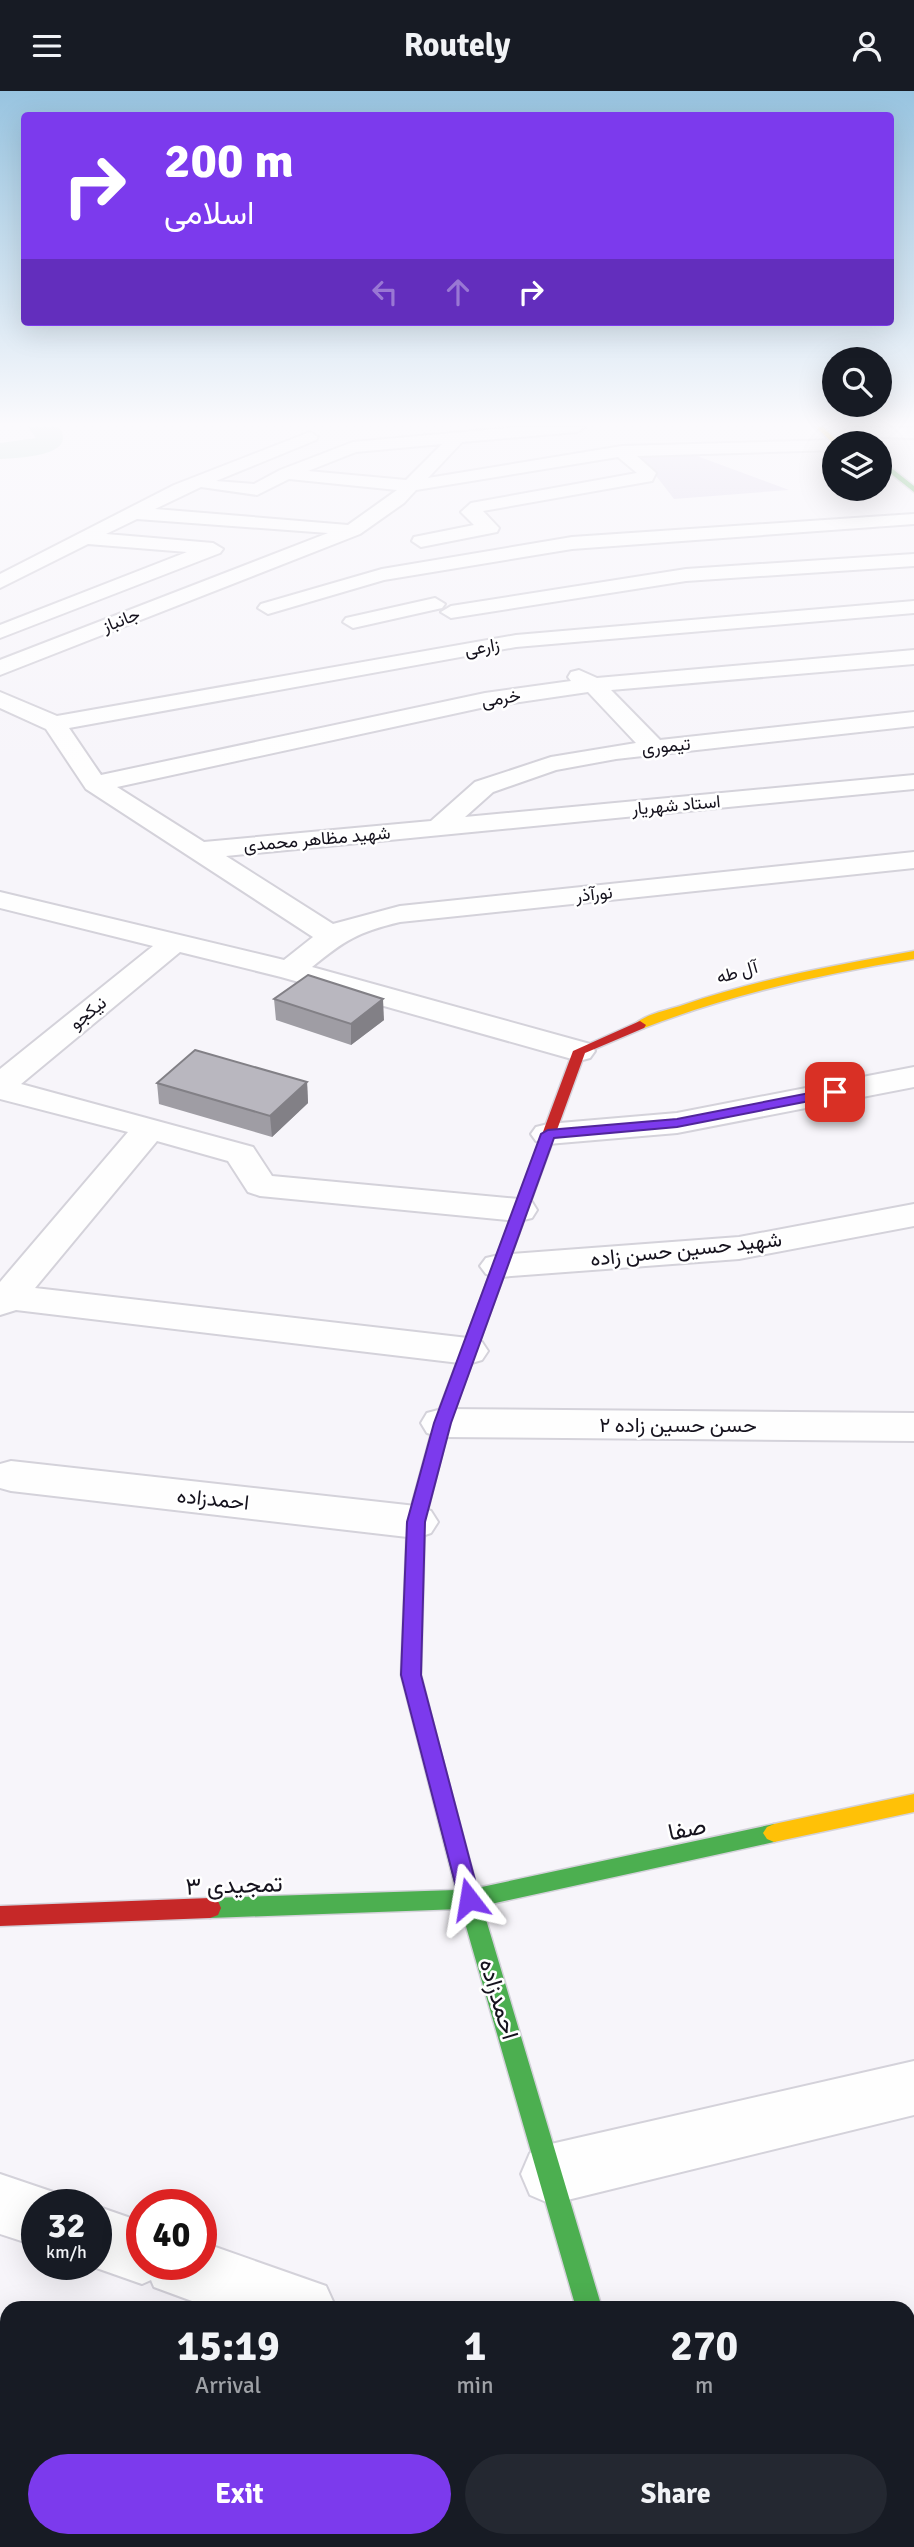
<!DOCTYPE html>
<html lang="en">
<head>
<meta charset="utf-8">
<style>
  :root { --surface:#171b24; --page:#242831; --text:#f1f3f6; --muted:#9ea1a6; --accent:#7c3aed }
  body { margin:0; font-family:Signika,Vazirmatn,sans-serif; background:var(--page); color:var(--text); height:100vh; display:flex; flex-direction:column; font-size:26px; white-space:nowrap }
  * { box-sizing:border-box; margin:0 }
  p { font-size:23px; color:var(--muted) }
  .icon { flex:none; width:38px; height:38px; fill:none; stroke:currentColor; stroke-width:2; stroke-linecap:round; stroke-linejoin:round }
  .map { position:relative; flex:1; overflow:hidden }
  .sheet { position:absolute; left:0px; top:2210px; width:915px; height:247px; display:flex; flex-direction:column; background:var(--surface); border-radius:21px 21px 0 0; box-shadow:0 7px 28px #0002 }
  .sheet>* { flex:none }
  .top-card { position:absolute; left:21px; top:21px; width:873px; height:214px; border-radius:7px; box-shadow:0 7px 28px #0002; background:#7c3aed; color:#fff; overflow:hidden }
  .fabs { position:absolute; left:822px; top:256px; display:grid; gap:14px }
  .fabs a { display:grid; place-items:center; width:70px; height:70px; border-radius:50%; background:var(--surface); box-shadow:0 7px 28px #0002; font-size:35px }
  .speed { position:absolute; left:21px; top:2098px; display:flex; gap:14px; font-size:35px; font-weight:700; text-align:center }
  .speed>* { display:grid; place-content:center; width:91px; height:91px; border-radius:50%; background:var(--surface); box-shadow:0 7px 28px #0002; line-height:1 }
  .speed small { font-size:18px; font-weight:400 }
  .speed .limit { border:10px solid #d22; background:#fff; color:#111 }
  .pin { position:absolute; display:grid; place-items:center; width:60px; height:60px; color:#fff; margin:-30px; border-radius:14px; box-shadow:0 4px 10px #0006 }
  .me { position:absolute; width:77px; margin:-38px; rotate:346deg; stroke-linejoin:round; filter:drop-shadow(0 0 5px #0008) }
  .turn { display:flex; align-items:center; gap:24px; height:147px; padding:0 28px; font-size:32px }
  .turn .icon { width:91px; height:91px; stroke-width:2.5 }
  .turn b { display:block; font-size:49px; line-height:60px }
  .lanes { display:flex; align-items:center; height:66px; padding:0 28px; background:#0003; justify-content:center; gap:35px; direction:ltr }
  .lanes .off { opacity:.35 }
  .eta { display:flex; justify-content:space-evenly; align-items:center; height:119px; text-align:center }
  .eta b { font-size:42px; font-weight:700; line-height:49px }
  .action { display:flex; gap:14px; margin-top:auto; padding:14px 28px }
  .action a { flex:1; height:80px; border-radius:42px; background:var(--accent); color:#fff; font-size:28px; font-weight:700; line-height:80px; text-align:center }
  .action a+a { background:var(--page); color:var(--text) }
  header { display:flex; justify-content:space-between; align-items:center; height:91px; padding:0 28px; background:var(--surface); font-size:32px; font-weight:700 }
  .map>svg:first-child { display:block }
</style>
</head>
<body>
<header><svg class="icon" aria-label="menu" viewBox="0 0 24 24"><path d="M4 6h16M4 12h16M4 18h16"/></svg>Routely<svg class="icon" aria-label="person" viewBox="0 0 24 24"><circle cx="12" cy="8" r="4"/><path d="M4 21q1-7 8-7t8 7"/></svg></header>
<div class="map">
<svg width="914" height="2456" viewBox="0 0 914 2456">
  <rect width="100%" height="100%" fill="#f7f5fa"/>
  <polygon fill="#dfd9ec" points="689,362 789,399 674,408 640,364"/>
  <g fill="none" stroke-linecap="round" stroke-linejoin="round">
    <path fill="#c1dcd4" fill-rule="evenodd" d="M28,336H59C80,366 15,367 0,368V352L36,347Z"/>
    <defs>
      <g id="street">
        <path d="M518,336H585L577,341L462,351L428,387L622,355L835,349L842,352H835V359L637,365L656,382L652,390L483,420L499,437L497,441L421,456L412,450L414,446L474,434L461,421L471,412L637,382L618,366L416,399L404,412L360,443L0,584V569L328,442L137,428L106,443L213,452L223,458L220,462L0,547V534L187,461L88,453L0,497V483L174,394L310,341L318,346L316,349L216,390L254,393L280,379L353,351ZM442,353L406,389L308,380L356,361ZM289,388L397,399L348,434L155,418L201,396L257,404Z"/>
        <polygon points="849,337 914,337 914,347 843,345 841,342"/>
        <polygon points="914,423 914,433 572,458 384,489 268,523 258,517 261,513 382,478 572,446"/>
        <polygon points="914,463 914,475 686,490 451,527 441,521 451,515 686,478"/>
        <polygon points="435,507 445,513 442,517 353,537 343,531 346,527"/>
        <path d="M914,510V522L516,556L69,637L101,684L485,602L571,590L568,586L571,581L579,579L597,587L914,559V573L611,599L660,649L914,621V635L616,668L556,679L493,701L465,726L914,684V698L226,765L333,833L400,815L914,761V777L400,831C358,841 345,849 312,876L590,953L595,960L590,967L579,970L281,886L180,861L21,993L253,1056L272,1085L519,1108L532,1111L537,1119L532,1127L519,1130L260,1105L248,1101L228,1070L157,1050L35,1197L468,1247L482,1251L488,1260L482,1269L468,1273L16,1219L0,1224V1191L128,1041L0,1008V978L153,855L0,817V801L284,869L313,846L86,698L46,638L0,617V601L57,625L516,544ZM588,601L636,652L551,666L475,691L431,730L204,751L117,696L485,616Z"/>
        <polygon points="914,976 914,996 677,1042 548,1053 536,1050 531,1043 536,1036 548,1033 677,1022"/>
        <polygon points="914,1113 914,1135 739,1168 499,1186 486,1183 480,1175 486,1167 499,1164 739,1146"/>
        <polygon points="442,1318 914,1322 914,1350 442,1346 427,1342 421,1332 427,1322"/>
        <polygon points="11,1370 416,1415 431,1420 438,1431 431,1442 416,1447 11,1400 0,1397 0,1373"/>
        <polygon points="914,1970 914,2024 551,2113 530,2104 521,2083 530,2062 551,2053"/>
        <polygon points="0,2083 59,2103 63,2114 37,2114 37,2155 0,2143"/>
        <polygon points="96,2115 142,2131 142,2174 201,2174 201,2151 326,2195 336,2217 211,2217 154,2196 151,2189 142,2193 88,2174 96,2174"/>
        <polygon points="428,2450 498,2450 495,2456 425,2456"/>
      </g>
      <g id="fast">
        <polygon points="880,368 914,395 914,401 880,374"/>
        <polygon points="432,1658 439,1660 442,1666 477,1797 774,1733 781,1736 785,1742 781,1748 774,1751 482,1815 602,2217 576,2217 461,1818 210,1827 202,1824 199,1817 202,1810 210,1807 456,1799 422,1666 425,1660"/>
        <polygon points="654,2450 682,2450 684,2456 656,2456"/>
      </g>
      <g id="slow">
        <polygon points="816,336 823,336 839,352 834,353"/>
        <path d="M914,860V868C822,883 732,903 644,937H636L634,934C645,923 668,919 683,914C758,888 836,874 914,860Z"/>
        <polygon points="512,1139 519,1143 450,1332 425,1431 421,1584 442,1666 439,1672 432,1674 425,1672 422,1666 401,1584 407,1431 434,1332 505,1143"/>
        <polygon points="914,1703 914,1721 774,1751 767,1748 763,1742 767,1736 774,1733"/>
      </g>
      <g id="jam">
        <polygon points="640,930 646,934 644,937 585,962 519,1143 517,1146 507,1146 505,1143 573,960"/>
        <polygon points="210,1807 218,1810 221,1817 218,1824 210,1827 0,1835 0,1815"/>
      </g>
    </defs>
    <use href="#street" stroke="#d4d2da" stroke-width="4"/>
    <use href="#fast" stroke="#d4d2da" stroke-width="3"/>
    <use href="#slow" stroke="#d4d2da" stroke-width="3"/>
    <use href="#jam" stroke="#d4d2da" stroke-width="3"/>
    <use href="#street" fill="#fefefe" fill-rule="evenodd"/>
    <use href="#fast" fill="#4caf50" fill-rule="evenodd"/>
    <use href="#slow" fill="#ffc107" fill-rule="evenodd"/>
    <use href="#jam" fill="#c62828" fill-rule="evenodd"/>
  </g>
  <g fill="#9f9da4">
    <polygon points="274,908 384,929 351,954 276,929"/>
    <polygon points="307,991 308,1012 272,1046 159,1013 157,992"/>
  </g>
  <g fill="#828086">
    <polygon points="383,908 384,929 351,954 351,933"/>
    <polygon points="307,991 308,1012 272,1046 270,1025"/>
  </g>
  <g fill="#b9b7bf" stroke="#828086" stroke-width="2">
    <polygon points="308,884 383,908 351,933 274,908"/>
    <polygon points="195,959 307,991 270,1025 157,992"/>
  </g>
  <linearGradient id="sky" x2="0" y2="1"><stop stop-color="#98c4e0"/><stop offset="0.49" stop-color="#fbfafd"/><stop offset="1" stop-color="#fbfafd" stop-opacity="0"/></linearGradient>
  <rect width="914" height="680" fill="url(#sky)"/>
  <polygon fill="#7c3aed" stroke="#51269a" stroke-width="2" points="835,997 842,1001 840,1004 677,1036 554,1047 451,1332 425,1431 421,1584 480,1808 476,1815 469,1818 461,1815 401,1584 407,1431 434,1332 541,1043 548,1039 677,1028"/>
  <g text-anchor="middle" stroke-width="5" stroke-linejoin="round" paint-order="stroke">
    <g font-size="18" fill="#15121d" stroke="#fff">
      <text transform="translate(121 529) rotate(-21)" y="6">جانباز</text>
      <text transform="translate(482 556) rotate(-10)" y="6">زارعی</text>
      <text transform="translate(501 607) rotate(-9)" y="6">خرمی</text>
      <text transform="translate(666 655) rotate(-6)" y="6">تیموری</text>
      <text transform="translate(676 714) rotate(-5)" y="6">استاد شهریار</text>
      <text transform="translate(317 748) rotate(-5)" y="6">شهید مظاهر محمدی</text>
      <text transform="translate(594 803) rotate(-6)" y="6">نورآذر</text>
      <text transform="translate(737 881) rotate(-16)" y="6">آل طه</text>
      <text transform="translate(88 922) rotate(-39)" y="6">نیکجو</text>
    </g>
    <g font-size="21" fill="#15121d" stroke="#fff">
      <text transform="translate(686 1158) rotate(-6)" y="7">شهید حسین حسن زاده</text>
      <text x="678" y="1341">حسن حسین زاده ۲</text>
      <text transform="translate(213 1408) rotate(6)" y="7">احمدزاده</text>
    </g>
    <g font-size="24" fill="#15121d" stroke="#fff">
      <text transform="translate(687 1738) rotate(-12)" y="8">صفا</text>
      <text transform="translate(234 1794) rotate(-2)" y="8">تمجیدی ۳</text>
      <text transform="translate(499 1908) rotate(73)" y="8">احمدزاده</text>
    </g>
  </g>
</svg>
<div class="fabs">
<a><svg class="icon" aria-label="search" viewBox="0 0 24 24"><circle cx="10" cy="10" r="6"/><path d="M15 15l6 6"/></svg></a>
<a><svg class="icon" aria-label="layers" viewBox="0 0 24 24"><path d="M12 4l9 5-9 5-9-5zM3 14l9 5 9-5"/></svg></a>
</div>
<div class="speed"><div>32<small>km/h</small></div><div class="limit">40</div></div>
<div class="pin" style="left:835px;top:1001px;background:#d93025"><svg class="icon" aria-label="arrive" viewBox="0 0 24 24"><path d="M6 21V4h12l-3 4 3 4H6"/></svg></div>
<svg class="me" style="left:469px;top:1808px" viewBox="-20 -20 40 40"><path d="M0-17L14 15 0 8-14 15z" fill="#7c3aed" stroke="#fff" stroke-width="4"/></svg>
<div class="top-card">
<div class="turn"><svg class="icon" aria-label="right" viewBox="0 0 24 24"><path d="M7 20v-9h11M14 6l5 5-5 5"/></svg><div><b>200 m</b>اسلامی</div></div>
<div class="lanes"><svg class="icon off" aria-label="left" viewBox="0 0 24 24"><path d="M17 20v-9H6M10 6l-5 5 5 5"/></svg><svg class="icon off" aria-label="ahead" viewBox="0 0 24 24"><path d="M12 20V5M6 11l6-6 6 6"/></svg><svg class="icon" aria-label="right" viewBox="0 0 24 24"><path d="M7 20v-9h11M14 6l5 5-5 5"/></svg></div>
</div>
<section class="sheet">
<div class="eta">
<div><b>15:19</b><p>Arrival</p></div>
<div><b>1</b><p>min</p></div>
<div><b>270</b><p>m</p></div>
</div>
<div class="action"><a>Exit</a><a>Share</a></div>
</section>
</div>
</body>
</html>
